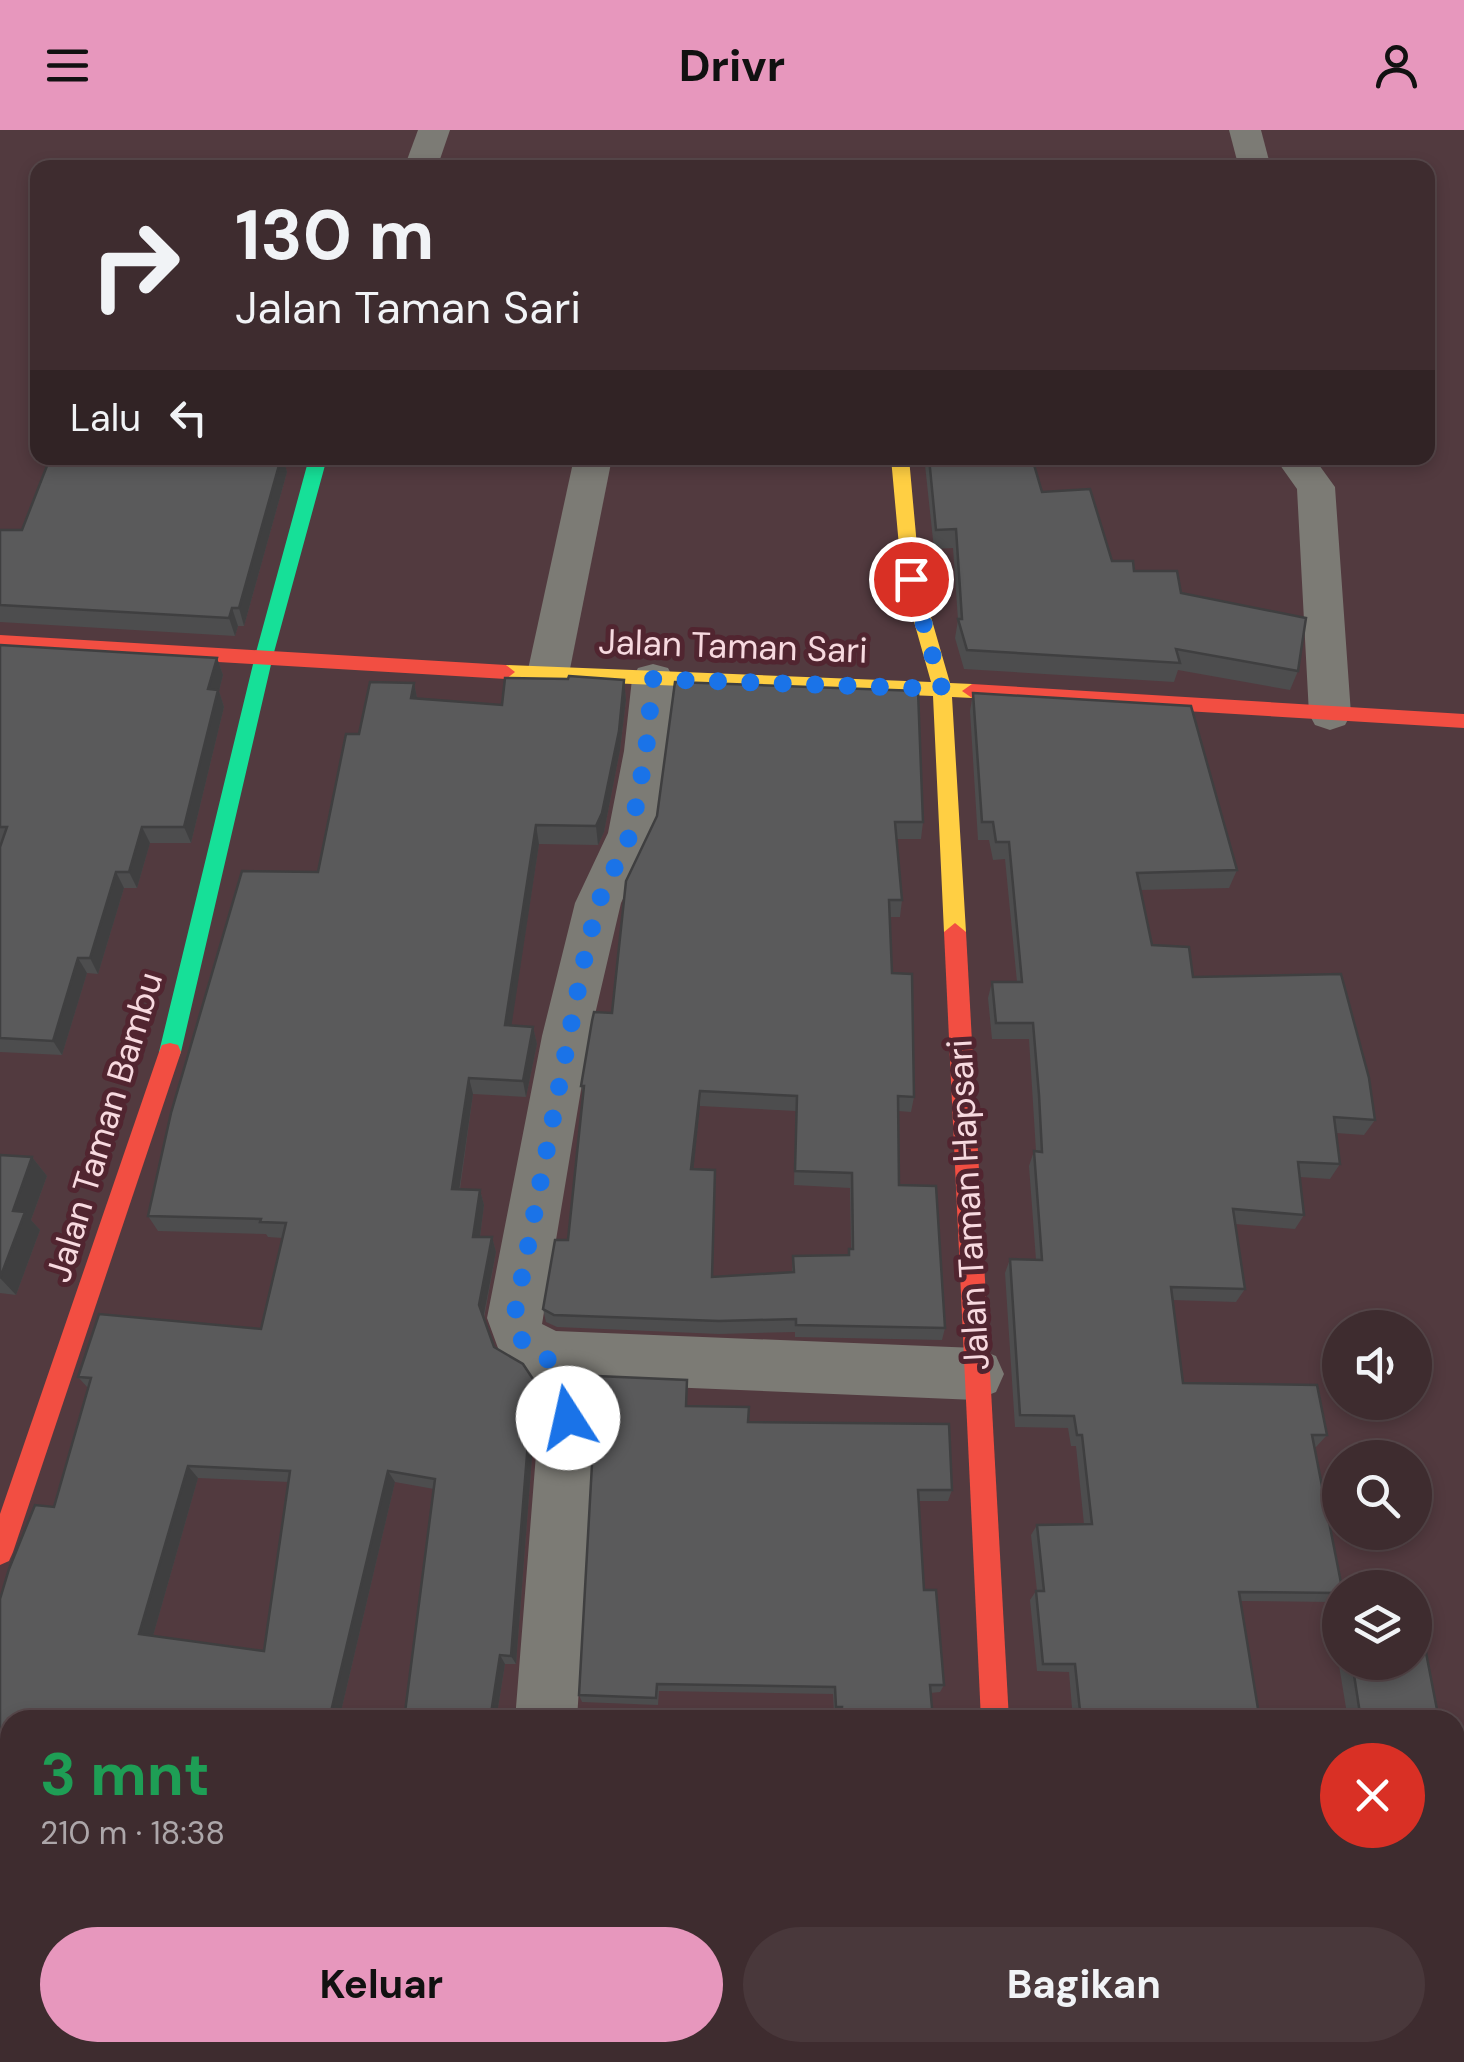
<!DOCTYPE html>
<html lang="id">
<head>
<meta charset="utf-8">
<style>
  :root { --surface:#3e2c2f; --page:#49383b; --text:#f1f3f6; --muted:#ada7aa; --line:#57484b; --accent:#e797bd }
  body { margin:0; font-family:"DM Sans",sans-serif; background:var(--page); color:var(--text); height:100vh; display:flex; flex-direction:column; font-size:38px; white-space:nowrap }
  * { box-sizing:border-box; margin:0 }
  p { font-size:32px; color:var(--muted) }
  .icon { flex:none; width:55px; height:55px; fill:none; stroke:currentColor; stroke-width:2; stroke-linecap:round; stroke-linejoin:round }
  .map { position:relative; flex:1; overflow:hidden }
  .side { position:absolute; left:0px; top:1580px; width:1465px; height:352px; display:flex; flex-direction:column; background:var(--surface); border-radius:30px 30px 0 0; box-shadow:0 5px 15px #0003,0 0 0 2px var(--line) }
  .side>* { flex:none }
  .guide { position:absolute; left:30px; top:30px; width:1405px; height:305px; border-radius:20px; box-shadow:0 5px 15px #0003,0 0 0 2px var(--line); background:#3e2c2f; color:var(--text); overflow:hidden }
  .buttons { position:absolute; left:1322px; top:1180px; display:grid; gap:20px }
  .buttons a { display:grid; place-items:center; width:110px; height:110px; border-radius:50%; background:var(--surface); box-shadow:0 5px 15px #0003,0 0 0 2px var(--line); font-size:50px }
  .pin { position:absolute; display:grid; place-items:center; width:85px; height:85px; color:#fff; margin:-42px; border:5px solid #fff; border-radius:50%; box-shadow:0 2px 10px #0007 }
  .me { position:absolute; width:110px; margin:-55px; rotate:350deg; stroke-linejoin:round; filter:drop-shadow(0 0 8px #0008) }
  .turn { display:flex; align-items:center; gap:35px; height:210px; padding:0 40px; font-size:45px }
  .turn .icon { width:130px; height:130px; stroke-width:2.5 }
  .turn b { display:block; font-size:70px; line-height:85px }
  .then { display:flex; align-items:center; height:95px; padding:0 40px; background:#0003; gap:20px; font-size:38px }
  .round { display:grid; place-items:center; flex:none; width:105px; height:105px; border-radius:52px; background:var(--page) }
  .head { display:flex; align-items:center; justify-content:space-between; height:170px; padding:0 40px }
  h1 { font-size:60px; font-weight:700; line-height:75px; color:#1e9e55 }
  .button { display:flex; gap:20px; margin-top:auto; padding:20px 40px }
  .button a { flex:1; height:115px; border-radius:60px; background:var(--accent); color:#111; font-size:40px; font-weight:700; line-height:115px; text-align:center }
  .button a+a { background:var(--page); color:var(--text) }
  header { display:flex; justify-content:space-between; align-items:center; height:130px; padding:0 40px; background:var(--accent); color:#111; font-size:45px; font-weight:700 }
  .map>svg:first-child { display:block }
</style>
</head>
<body>
<header><svg class="icon" aria-label="menu" viewBox="0 0 24 24"><path d="M4 6h16M4 12h16M4 18h16"/></svg>Drivr<svg class="icon" aria-label="person" viewBox="0 0 24 24"><circle cx="12" cy="8" r="4"/><path d="M4 21q1-7 8-7t8 7"/></svg></header>
<div class="map">
<svg width="1464" height="1932" viewBox="0 0 1464 1932">
  <rect width="100%" height="100%" fill="#523a3f"/>
  <g fill="none" stroke-linecap="round" stroke-linejoin="round">
    <g fill="#7c7b75" fill-rule="evenodd">
      <polygon points="418,0 450,0 437,38 404,38"/>
      <polygon points="1229,0 1261,0 1271,38 1239,38"/>
      <polygon points="574,328 612,328 569,544 563,555 548,559 533,555 527,544"/>
      <polygon points="1275,328 1314,328 1335,357 1351,584 1345,595 1330,600 1315,595 1309,584 1297,359"/>
      <polygon points="653,534 668,538 674,549 668,621 654,703 621,773 590,906 542,1194 556,1201 976,1218 996,1226 1004,1244 996,1262 976,1270 594,1254 597,1261 577,1590 515,1590 541,1261 529,1244 502,1229 487,1188 542,906 575,773 608,703 624,621 632,549 638,538"/>
      <polygon points="466,1922 534,1922 533,1932 465,1932"/>
      <rect x="979" y="1922" width="68" height="10"/>
    </g>
    <polygon fill="#16e098" fill-rule="evenodd" points="309,328 327,328 273,526 181,922 178,929 162,929 159,922 255,526"/>
    <polygon fill="#ffcf43" fill-rule="evenodd" points="891,328 909,328 920,449 950,553 972,554 982,561 972,568 952,567 966,802 955,811 944,802 933,566 506,549 497,542 506,535 931,552 902,449"/>
    <g fill="#f24e42" fill-rule="evenodd">
      <polygon points="0,505 506,535 515,542 506,549 0,519"/>
      <polygon points="972,554 1464,584 1464,598 972,568 962,561"/>
      <polygon points="955,793 966,802 1009,1590 981,1590 944,802"/>
      <polygon points="170,913 178,915 181,922 13,1422 9,1431 0,1435 0,1384 159,922 162,915"/>
    </g>
  </g>
  <g fill="#4d4d4e" fill-rule="evenodd">
    <polygon points="50,328 283,328 287,342 244,496 238,496 235,506 0,492 0,400 22,400"/>
    <polygon points="926,328 1032,328 1042,362 1112,431 1181,463 1298,541 1290,560 1178,540 1174,552 964,539 955,508 958,490 953,418 934,419 925,335"/>
    <polygon points="0,515 217,528 223,545 219,561 224,577 191,713 150,713 137,758 124,758 98,844 87,843 62,925 0,922 0,717 2,713 0,713"/>
    <path d="M569,546L624,550L626,570L620,620L604,702L598,715L539,714L511,895L533,897L537,914L526,967L473,964L460,1059L480,1060L484,1075L480,1107H492L496,1122L484,1188L494,1217L523,1234L533,1249L537,1262L516,1534H505L496,1590H404L434,1359L395,1352L339,1590H10V1922H80L78,1932H0V1469L9,1439L35,1375L54,1377L88,1258L78,1247L99,1184L261,1199L283,1108L268,1107L266,1104L158,1101L148,1086L171,983L242,741L318,742L346,604H359L370,552L414,553L417,568L502,575L505,548L568,549ZM198,1348L289,1352L264,1521L153,1506Z"/>
    <polygon points="973,563 1237,740 1229,758 1141,760 1152,815 1375,990 1364,1005 1336,1003 1340,1034 1330,1049 1300,1047 1304,1085 1295,1099 1235,1094 1245,1159 1236,1172 1173,1170 1183,1253 1327,1305 1316,1317 1314,1317 1340,1458 1340,1465 1332,1472 1241,1471 1259,1585 1279,1590 1073,1590 1069,1542 1037,1541 1030,1470 1036,1461 1037,1461 1031,1405 1037,1395 1084,1394 1076,1316 1071,1316 1068,1298 1015,1297 1005,1143 1010,1129 1036,1130 1029,1036 1034,1021 1036,1021 1029,909 992,909 988,868 992,852 1017,852 1005,729 993,730 989,710 978,710 970,581"/>
    <path d="M657,686L923,692L921,709H897L902,770L900,787H890L892,843L914,967L911,982L898,981L899,1055L945,1198L942,1210L795,1207V1202L719,1204L557,1197L546,1192L543,1179L568,1110L583,968L581,956L612,883ZM700,976L796,981L794,1055L850,1058L851,1119L849,1125L793,1126L792,1143L713,1147L693,1039Z"/>
    <polygon points="0,1025 32,1027 47,1046 31,1090 40,1100 16,1165 0,1163"/>
    <polygon points="687,1250 687,1276 748,1292 952,1360 948,1371 919,1371 924,1460 944,1555 940,1562 930,1563 933,1590 839,1590 840,1584 834,1583 833,1564 659,1561 658,1575 582,1572 579,1565"/>
    <polygon points="1340,1481 1340,1532 1415,1532 1439,1590 1348,1590 1331,1487"/>
    <polygon points="1051,1922 1455,1922 1464,1932 1051,1932"/>
  </g>
  <g fill="#3f3f40">
    <polygon points="281,328 283,328 287,342 244,496 239,478"/>
    <polygon points="232,478 238,496 235,506 229,488"/>
    <polygon points="217,528 223,545 219,561 224,577 191,713 184,697 208,559"/>
    <polygon points="624,550 626,570 620,620 604,702 598,715 596,696"/>
    <polygon points="414,553 418,573 411,568"/>
    <polygon points="536,695 539,714 509,912 505,895"/>
    <polygon points="142,697 150,713 137,758 129,742"/>
    <polygon points="116,742 124,758 98,844 90,828"/>
    <polygon points="78,828 87,843 62,925 53,911"/>
    <polygon points="533,897 537,914 526,967 523,951"/>
    <polygon points="469,948 473,964 457,1075 452,1059"/>
    <polygon points="700,961 700,976 692,1054 691,1039"/>
    <polygon points="32,1027 47,1046 31,1090 40,1100 16,1165 0,1148 13,1081"/>
    <polygon points="480,1060 484,1075 478,1122 473,1107"/>
    <polygon points="492,1107 496,1122 483,1189 479,1175"/>
    <polygon points="533,1249 537,1262 516,1534 511,1526"/>
    <polygon points="188,1336 198,1348 151,1513 139,1504"/>
    <polygon points="388,1341 395,1352 339,1590 329,1590"/>
    <polygon points="500,1525 505,1534 496,1590 490,1590"/>
    <polygon points="10,1790 10,1823 1,1822"/>
    <polygon points="64,1922 80,1922 78,1932 63,1932"/>
    <polygon points="456,1922 462,1922 464,1932 458,1932"/>
  </g>
  <g fill="#5a5a5b" stroke="#3f3f40" stroke-width="2.5" fill-rule="evenodd">
    <polygon points="50,328 281,328 239,478 232,478 229,488 0,475 0,400 22,400"/>
    <polygon points="929,328 1032,328 1042,362 1090,359 1112,431 1133,431 1134,441 1177,441 1181,463 1306,488 1298,541 1176,519 1180,533 967,520 958,489 962,489 956,399 936,400"/>
    <polygon points="0,515 217,528 208,559 218,560 184,697 142,697 129,742 116,742 90,828 78,828 53,911 0,908 0,717 7,697 0,697"/>
    <path d="M569,546L624,550L619,601L602,683L596,696L536,695L505,895L533,897L523,951L469,948L452,1059L480,1060L473,1107H492L479,1175L494,1217L523,1234L533,1249L511,1526L500,1525L490,1590H404L435,1349L388,1341L329,1590H10V1790L1,1822H10V1922H64L63,1932H0V1469L9,1439L35,1375L54,1377L91,1248L78,1247L99,1184L261,1199L286,1093L260,1092L261,1089L148,1086L171,983L242,741L318,742L346,604H359L370,552L414,553L411,568L502,575L505,548L568,549ZM188,1336L290,1341L264,1521L139,1504Z"/>
    <path d="M675,552L918,561L923,692H895L902,770H889L892,843L912,844L914,967L898,966L899,1055L936,1056L945,1198L796,1195V1189L719,1191L554,1185L543,1179L555,1110H568L584,956H581L592,891L594,882L612,883L626,751L657,686ZM700,961L797,966L795,1041L852,1043L853,1119H849V1125L793,1126L794,1142L712,1147L715,1040L691,1039Z"/>
    <polygon points="973,563 1191,576 1237,740 1137,743 1152,815 1189,817 1193,847 1341,844 1369,948 1375,990 1334,987 1340,1034 1298,1032 1304,1085 1233,1079 1245,1159 1171,1157 1183,1253 1317,1255 1327,1305 1312,1305 1342,1458 1340,1458 1340,1463 1239,1462 1259,1585 1278,1585 1279,1590 1081,1590 1075,1534 1043,1534 1036,1461 1044,1461 1037,1395 1092,1394 1082,1305 1077,1305 1074,1286 1020,1285 1010,1129 1042,1130 1034,1021 1042,1022 1039,965 1033,893 996,893 992,852 1022,852 1009,712 996,712 993,692 982,692"/>
    <polygon points="0,1025 32,1027 13,1081 25,1082 0,1148"/>
    <polygon points="597,1246 687,1250 686,1276 749,1277 748,1292 949,1294 952,1360 918,1360 924,1460 936,1460 944,1555 930,1555 933,1590 841,1590 842,1577 836,1577 835,1557 657,1554 656,1568 579,1565"/>
    <polygon points="1415,1481 1418,1481 1439,1590 1361,1590 1352,1532 1415,1532"/>
    <polygon points="1455,1675 1464,1723 1464,1932 1058,1932 1058,1922 1455,1922"/>
    <polygon points="151,1922 456,1922 458,1932 149,1932"/>
    <polygon points="533,1922 714,1922 714,1932 531,1932"/>
  </g>
  <g fill="none" stroke-linecap="round" stroke-linejoin="round">
    <path stroke="#1a73e8" stroke-width="18" stroke-dasharray="0 32.4" d="M568,1288C571,1208 519,1238 514,1188L582,839L598,773L631,703L646,621L653,549L942,559L911,449"/>
  </g>
  <g text-anchor="middle" stroke-width="10" stroke-linejoin="round" paint-order="stroke">
    <g font-size="35" fill="#f7d9df" stroke="#512530">
      <text transform="translate(733 516) rotate(2)" y="12">Jalan Taman Sari</text>
      <text transform="translate(104 997) rotate(-73)" y="12">Jalan Taman Bambu</text>
      <text transform="translate(968 1075) rotate(-93)" y="12">Jalan Taman Hapsari</text>
    </g>
  </g>
</svg>
<div class="buttons">
<a><svg class="icon" aria-label="sound" viewBox="0 0 24 24"><path d="M4 9h4l5-4v14l-5-4H4zM17 9q2 3 0 6"/></svg></a>
<a><svg class="icon" aria-label="search" viewBox="0 0 24 24"><circle cx="10" cy="10" r="6"/><path d="M15 15l6 6"/></svg></a>
<a><svg class="icon" aria-label="layers" viewBox="0 0 24 24"><path d="M12 4l9 5-9 5-9-5zM3 14l9 5 9-5"/></svg></a>
</div>
<div class="pin" style="left:911px;top:449px;background:#d93025"><svg class="icon" aria-label="arrive" viewBox="0 0 24 24"><path d="M6 21V4h12l-3 4 3 4H6"/></svg></div>
<svg class="me" style="left:568px;top:1288px" viewBox="-20 -20 40 40"><circle r="19" fill="#fff"/><path d="M0-13L10 11 0 6-10 11z" fill="#1a73e8"/></svg>
<div class="guide">
<div class="turn"><svg class="icon" aria-label="right" viewBox="0 0 24 24"><path d="M7 20v-9h11M14 6l5 5-5 5"/></svg><div><b>130 m</b>Jalan Taman Sari</div></div>
<div class="then">Lalu<svg class="icon" aria-label="left" viewBox="0 0 24 24"><path d="M17 20v-9H6M10 6l-5 5 5 5"/></svg></div>
</div>
<section class="side">
<div class="head"><div><h1>3 mnt</h1><p>210 m · 18:38</p></div><a class="round" style="background:#d93025;color:#fff"><svg class="icon" aria-label="close" viewBox="0 0 24 24"><path d="M6 6l12 12M18 6L6 18"/></svg></a></div>
<div class="button"><a>Keluar</a><a>Bagikan</a></div>
</section>
</div>
</body>
</html>
